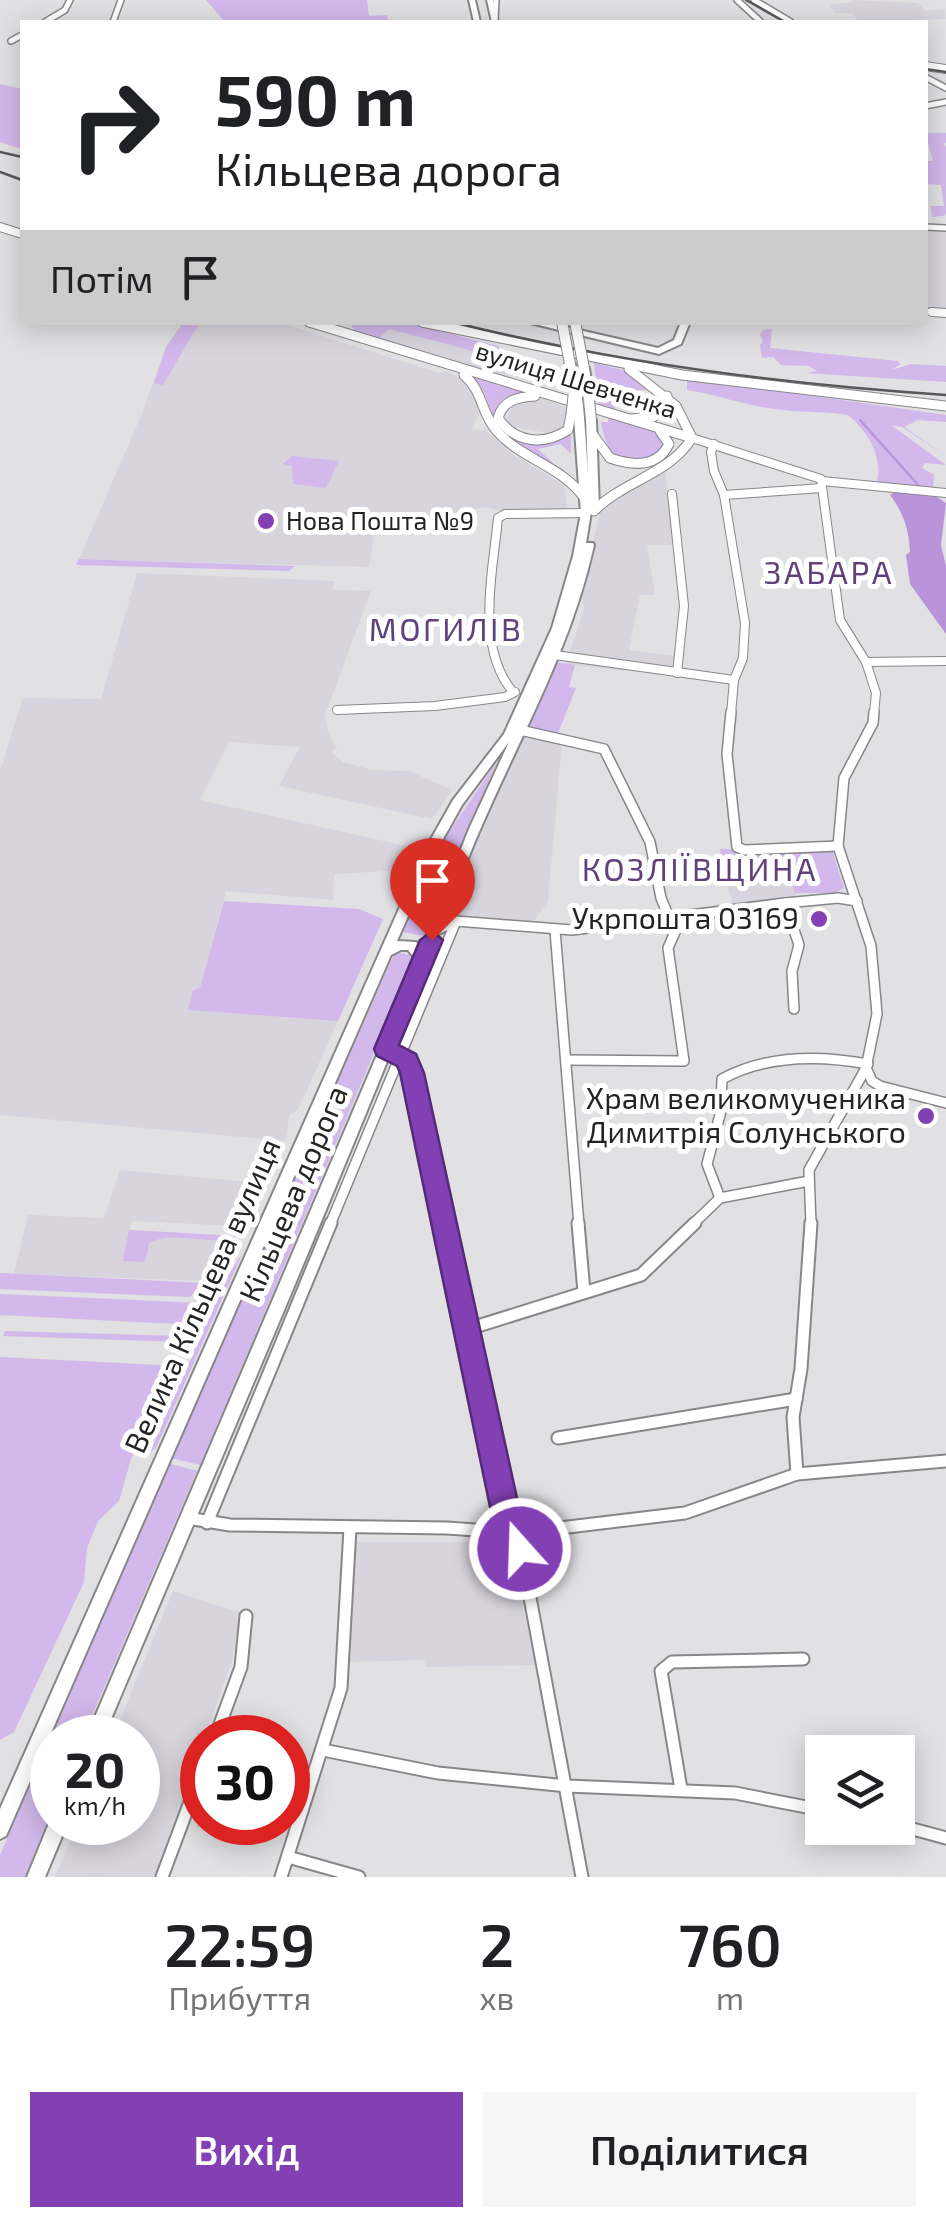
<!DOCTYPE html>
<html lang="uk">
<head>
<meta charset="utf-8">
<style>
  :root { --surface:#fff; --page:#f6f6f6; --text:#202124; --muted:#757577; --accent:#8340b5 }
  body { margin:0; font-family:"Exo 2",sans-serif; background:var(--page); color:var(--text); height:100vh; display:flex; flex-direction:column; font-size:38px; white-space:nowrap }
  * { box-sizing:border-box; margin:0 }
  p { font-size:32px; color:var(--muted) }
  .icon { flex:none; width:55px; height:55px; fill:none; stroke:currentColor; stroke-width:2; stroke-linecap:round; stroke-linejoin:round }
  .map { position:relative; height:1877px; overflow:hidden }
  .sheet { display:flex; flex-direction:column; background:var(--surface); flex:1 }
  .sheet>* { flex:none }
  .guide { position:absolute; left:20px; top:20px; width:908px; height:305px; border-radius:0px; box-shadow:0 5px 25px #0003; background:#fff; color:var(--text); overflow:hidden }
  .buttons { position:absolute; left:805px; top:1735px; display:grid; gap:20px }
  .buttons a { display:grid; place-items:center; width:110px; height:110px; border-radius:0px; background:var(--surface); box-shadow:0 5px 25px #0003; font-size:50px }
  .speed { position:absolute; left:30px; top:1715px; display:flex; gap:20px; font-size:50px; font-weight:700; text-align:center }
  .speed>* { display:grid; place-content:center; width:130px; height:130px; border-radius:50%; background:var(--surface); box-shadow:0 5px 25px #0003; line-height:1 }
  .speed small { font-size:25px; font-weight:400 }
  .speed .limit { border:15px solid #d22; background:#fff; color:#111 }
  .pin { position:absolute; display:grid; place-items:center; width:85px; height:85px; color:#fff; margin:-102px -42px; border-radius:50% 50% 50% 0; rotate:-45deg; box-shadow:0 0 10px #0007 }
  .pin .icon { rotate:45deg }
  .me { position:absolute; width:110px; margin:-55px; rotate:340deg; stroke-linejoin:round; filter:drop-shadow(0 0 8px #0008) }
  .turn { display:flex; align-items:center; gap:35px; height:210px; padding:0 30px; font-size:45px }
  .turn .icon { width:130px; height:130px; stroke-width:2.5 }
  .turn b { display:block; font-size:70px; line-height:85px }
  .then { display:flex; align-items:center; height:95px; padding:0 30px; background:#0003; gap:20px; font-size:38px }
  .eta { display:flex; justify-content:space-evenly; align-items:center; height:170px; text-align:center }
  .eta b { font-size:60px; font-weight:600; line-height:70px }
  .action { display:flex; gap:20px; margin-top:auto; padding:20px 30px }
  .action a { flex:1; height:115px; border-radius:0px; background:var(--accent); color:#fff; font-size:40px; font-weight:600; line-height:115px; text-align:center }
  .action a+a { background:var(--page); color:var(--text) }
  .map>svg:first-child { display:block }
</style>
</head>
<body>
<div class="map">
<svg width="946" height="1877" viewBox="0 0 946 1877">
  <rect width="100%" height="100%" fill="#e1e0e3"/>
  <g fill="#d8d4dd">
    <polygon points="851,0 918,3 925,11 945,9 946,19 859,22 853,14 836,13 829,5 854,2"/>
    <polygon points="925,231 946,232 946,310 925,309"/>
    <polygon points="183,323 280,323 440,373 446,371 468,382 482,410 471,429 487,431 511,453 564,485 568,512 508,512 485,507 375,528 369,567 79,559 141,416 166,347"/>
    <polygon points="388,329 503,359 511,379 378,339"/>
    <polygon points="544,399 567,408 568,425 558,435 504,425 513,401"/>
    <polygon points="665,470 675,545 647,545 655,595 640,595 629,650 675,656 673,669 627,663 625,671 566,664 585,606 581,602 600,510 605,500"/>
    <polygon points="137,573 334,581 333,590 371,591 325,715 328,733 337,748 331,752 343,762 372,770 409,771 452,790 432,819 279,786 300,747 229,742 200,800 415,848 406,870 334,874 333,900 226,891 200,989 188,1010 338,1021 298,1110 290,1114 285,1141 0,1115 0,771 23,698 101,699"/>
    <polygon points="524,735 562,742 548,901 531,926 457,918 451,904"/>
    <polygon points="787,869 797,900 733,905 724,874"/>
    <polygon points="120,1170 259,1183 238,1226 132,1221 130,1230 237,1236 216,1273 205,1281 14,1274 28,1215 104,1218"/>
    <polygon points="354,1542 509,1542 536,1665 426,1667 424,1660 350,1662"/>
    <polygon points="173,1591 241,1613 232,1661 155,1877 55,1877 78,1823 138,1822 138,1738 113,1737"/>
  </g>
  <g fill="#d2b8eb">
    <polygon points="206,0 367,0 369,16 387,15 388,22 225,22"/>
    <polygon points="0,84 22,89 22,149 0,142"/>
    <polygon points="925,133 946,133 946,143 943,143 946,147 946,213 944,216 932,217 931,206 944,206 941,185 925,184 925,161 933,161"/>
    <polygon points="183,323 199,323 163,385 154,383 166,347"/>
    <polygon points="409,323 498,346 503,359 389,329 378,339 355,331 350,324"/>
    <polygon points="772,329 770,348 898,361 900,364 892,370 911,364 946,366 946,382 806,373 817,371 809,366 781,365 773,357 762,358 760,345 763,342 760,335 763,330"/>
    <polygon points="594,363 627,371 652,390 613,391 611,401 616,402 614,410 618,412 599,409"/>
    <path d="M471,376L528,393L508,399L497,408C490,447 547,449 571,435V454L561,444L538,449L555,465C536,455 507,442 496,424C484,405 492,395 471,376Z"/>
    <path d="M695,379L946,415V422L918,420L904,427L946,456L902,427L891,425L946,465L925,463L922,468L934,475L933,490L876,484C885,459 867,430 848,415C826,411 805,413 783,410C749,407 719,395 687,390V381Z"/>
    <path d="M609,418L656,432L666,448C630,471 608,466 601,422H608Z"/>
    <polygon points="292,456 339,461 326,488 293,484 292,466 283,464"/>
    <polygon points="79,559 295,566 289,571 76,565"/>
    <polygon points="557,662 575,665 569,687 576,688 558,733 527,728"/>
    <polygon points="496,763 424,936 402,932 445,838"/>
    <polygon points="720,849 832,850 844,888 835,893 795,893 786,869 724,874"/>
    <polygon points="224,901 359,909 383,919 338,1021 188,1010 193,990 200,988"/>
    <polygon points="395,952 414,956 413,961 200,1465 171,1458"/>
    <path d="M129,1230L237,1236C212,1248 177,1229 149,1243L145,1262L123,1261Z"/>
    <polygon points="243,1252 156,1448 150,1452 225,1280"/>
    <polygon points="0,1273 206,1283 208,1285 189,1297 0,1289"/>
    <polygon points="0,1294 203,1303 205,1306 193,1318 175,1324 0,1315"/>
    <polygon points="5,1331 183,1336 180,1342 3,1336"/>
    <polygon points="0,1357 160,1365 164,1380 131,1459 119,1501 98,1521 87,1548 84,1582 14,1732 0,1740"/>
    <polygon points="168,1463 197,1471 83,1737 52,1738 52,1811 25,1877 0,1877 0,1855"/>
  </g>
  <path fill="#b994db" d="M895,492L937,497L946,503L941,545L946,566V634L910,584L906,555L910,552C909,529 903,512 890,495Z"/>
  <g fill="none" stroke-linecap="round" stroke-linejoin="round">
    <polyline stroke="#b994db" stroke-width="2.5" points="860,420 920,487 921,498"/>
    <defs>
      <g id="minor-far3">
        <polyline points="737,0 761,22"/>
        <polyline points="754,0 791,22"/>
        <polyline points="495,21 496,0"/>
        <polyline points="45,22 65,10 70,0"/>
        <polyline points="113,22 121,0"/>
        <polyline points="11,41 22,35"/>
        <polyline points="925,77 946,88"/>
        <polyline points="925,106 946,102"/>
        <polyline points="925,227 946,228"/>
        <polyline points="925,311 946,313"/>
      </g>
      <g id="minor-far2">
        <polyline points="932,312 946,313"/>
        <polyline points="692,438 821,479 840,620 866,662 876,693 874,714"/>
        <polyline points="714,444 711,452 714,471 724,495 745,623 743,658 734,680 731,714"/>
        <polyline points="822,481 946,493"/>
        <polyline points="672,494 684,606 677,673"/>
        <polyline points="724,495 822,488"/>
        <polyline points="555,655 734,680"/>
        <polyline points="866,662 946,661"/>
        <path d="M513,692C475,647 493,572 498,518L505,514L586,513"/>
        <polyline points="337,710 435,706 505,697 515,692"/>
      </g>
      <g id="minor-far1">
        <polyline points="731,712 727,754 737,847 744,850 838,846"/>
        <polyline points="520,730 604,749 650,842 661,898 675,932 668,948 684,1061 567,1060"/>
        <polyline points="785,903 799,945 792,971 794,1009"/>
        <polyline points="555,930 579,1225"/>
        <polyline points="435,931 456,921 572,930 785,903 838,898 857,901"/>
        <polyline points="386,1049 407,1060 412,1073 445,1225"/>
        <polyline points="866,1068 872,1081 880,1086 946,1103"/>
        <path d="M720,1198L707,1164L721,1111L722,1079C766,1055 819,1055 868,1064"/>
        <polyline points="330,1225 456,921"/>
        <polyline points="692,1225 720,1198 809,1181"/>
        <polyline points="811,1225 809,1170 866,1068 877,1014 871,946 838,846 844,778 873,723 874,712"/>
      </g>
      <g id="minor">
        <polyline points="444,1223 510,1531"/>
        <polyline points="578,1223 584,1292"/>
        <polyline points="465,1330 641,1275 695,1223"/>
        <polyline points="558,1438 796,1399"/>
        <polyline points="797,1474 793,1417 801,1369 811,1223"/>
        <polyline points="187,1518 230,1525 447,1528 518,1533 685,1513 797,1474 946,1461"/>
        <polyline points="207,1523 331,1223"/>
        <polyline points="518,1533 582,1877"/>
        <polyline points="215,1738 241,1667 246,1616"/>
        <polyline points="323,1750 438,1773 567,1786 735,1793 822,1810"/>
        <polyline points="681,1789 661,1671 672,1662 803,1659"/>
        <polyline points="898,1825 946,1838"/>
        <polyline points="288,1857 359,1877"/>
        <polyline points="162,1877 202,1770"/>
        <polyline points="281,1877 341,1688 350,1528"/>
      </g>
      <g id="major-far1">
        <polyline points="925,66 946,69"/>
        <polyline points="0,227 22,234"/>
      </g>
      <g id="major">
        <polyline points="309,322 692,438"/>
        <polyline points="422,322 682,375 946,406"/>
        <polyline points="629,369 676,406 692,438"/>
        <path d="M464,375C483,391 481,413 496,430C521,460 562,465 585,499"/>
        <path d="M535,396C518,397 503,400 498,418C515,443 543,446 568,430L571,415"/>
        <polyline points="632,419 653,417 667,406 667,396"/>
        <path d="M593,435L610,458C633,466 657,468 669,444L660,431"/>
        <path d="M594,511C623,481 670,474 692,438"/>
      </g>
      <g id="highway">
        <polygon points="469,0 475,0 480,22 474,22"/>
        <polygon points="487,0 493,0 498,22 492,22"/>
        <polygon points="526,322 544,322 658,348 674,340 681,322 690,322 681,344 659,354"/>
        <polygon points="570,361 575,364 582,397 577,400 572,397 565,364"/>
        <polygon points="584,365 589,368 594,400 589,403 584,400 579,368"/>
        <path d="M579,414L584,417L588,473L586,420L591,417L596,420L599,510L598,512H591L586,543H593L594,545C568,662 508,756 465,866C351,1159 225,1448 103,1738H86L417,961L408,950H401L391,955L6,1836L0,1839V1809L426,848L453,800L504,734L552,628L573,556L581,513L574,417ZM509,742L469,829L421,949L416,942L397,941L438,848L462,805Z"/>
        <polygon points="52,1816 52,1822 68,1822 45,1877 27,1877"/>
      </g>
    </defs>
    <use href="#minor-far3" stroke="#878689" stroke-width="8"/>
    <use href="#minor-far2" stroke="#878689" stroke-width="10"/>
    <use href="#minor-far1" stroke="#878689" stroke-width="12"/>
    <use href="#minor" stroke="#878689" stroke-width="15"/>
    <use href="#major-far1" stroke="#878689" stroke-width="10"/>
    <use href="#major" stroke="#878689" stroke-width="11"/>
    <use href="#highway" stroke="#878689" stroke-width="4"/>
    <use href="#minor-far3" stroke="#fff" stroke-width="5"/>
    <use href="#minor-far2" stroke="#fff" stroke-width="8"/>
    <use href="#minor-far1" stroke="#fff" stroke-width="9"/>
    <use href="#minor" stroke="#fff" stroke-width="11"/>
    <use href="#major-far1" stroke="#fff" stroke-width="8"/>
    <use href="#major" stroke="#fff" stroke-width="9"/>
    <use href="#highway" fill="#fff" fill-rule="evenodd"/>
    <g stroke="#575658" stroke-width="2.5">
      <polyline points="746,0 785,22"/>
      <polyline points="925,69 946,72"/>
    </g>
    <g stroke="#575658" stroke-width="2.5">
      <polyline points="0,152 22,157"/>
      <polyline points="0,172 22,180"/>
      <path d="M452,322C615,363 779,384 946,395"/>
    </g>
    <defs>
      <polyline id="major-bridge" points="571,415 573,396"/>
      <g id="highway-bridge">
        <polyline points="562,322 570,364"/>
        <polyline points="575,322 584,368"/>
        <polyline points="577,397 579,417"/>
        <polyline points="589,400 591,420"/>
      </g>
    </defs>
    <use href="#major-bridge" stroke="#878689" stroke-width="11" stroke-linecap="butt"/>
    <use href="#highway-bridge" stroke="#878689" stroke-width="12" stroke-linecap="butt"/>
    <use href="#major-bridge" stroke="#fff" stroke-width="9"/>
    <use href="#highway-bridge" stroke="#fff" stroke-width="10"/>
  </g>
  <path fill="#8340b5" stroke="#552a76" stroke-width="2.5" d="M432,931L443,940L399,1045L416,1054L424,1073L522,1521L529,1524C534,1536 536,1546 530,1559L520,1563L509,1559L504,1543L495,1531L400,1073L397,1066L377,1056L374,1049L420,940Z"/>
  <g fill="#8340b5" stroke="#fff" stroke-width="4">
    <circle cx="266" cy="521" r="10"/>
    <circle cx="819" cy="919" r="10"/>
    <circle cx="926" cy="1116" r="10"/>
  </g>
  <g text-anchor="middle" stroke-width="10" stroke-linejoin="round" paint-order="stroke">
    <g font-size="25" fill="#252425" stroke="#fff">
      <text transform="translate(576 380) rotate(17)" y="9">вулиця Шевченка</text>
    </g>
    <g font-size="25" fill="#252425" stroke="#fff" text-anchor="start">
      <text x="286" y="530">Нова Пошта №9</text>
    </g>
    <g font-size="30" fill="#252425" stroke="#fff" text-anchor="end">
      <text x="799" y="929">Укрпошта 03169</text>
      <text x="906" y="1109">Храм великомученика<tspan x="906" dy="34">Димитрія Солунського</tspan></text>
    </g>
    <g font-size="30" fill="#252425" stroke="#fff">
      <text transform="translate(294 1194) rotate(-67)" y="10">Кільцева дорога</text>
      <text transform="translate(203 1296) rotate(-66)" y="10">Велика Кільцева вулиця</text>
    </g>
    <g font-size="32" letter-spacing="2.5" fill="#61417c" stroke="#fff">
      <text x="829" y="584">ЗАБАРА</text>
      <text x="446" y="641">МОГИЛІВ</text>
      <text x="700" y="881">КОЗЛІЇВЩИНА</text>
    </g>
  </g>
</svg>
<div class="buttons">
<a><svg class="icon" aria-label="layers" viewBox="0 0 24 24"><path d="M12 4l9 5-9 5-9-5zM3 14l9 5 9-5"/></svg></a>
</div>
<div class="speed"><div>20<small>km/h</small></div><div class="limit">30</div></div>
<div class="pin" style="left:432px;top:940px;background:#d93025"><svg class="icon" aria-label="arrive" viewBox="0 0 24 24"><path d="M6 21V4h12l-3 4 3 4H6"/></svg></div>
<svg class="me" style="left:520px;top:1549px" viewBox="-20 -20 40 40"><circle r="17" fill="#8340b5" stroke="#fff" stroke-width="3"/><path d="M0-11L8 9 0 5-8 9z" fill="#fff"/></svg>
<div class="guide">
<div class="turn"><svg class="icon" aria-label="right" viewBox="0 0 24 24"><path d="M7 20v-9h11M14 6l5 5-5 5"/></svg><div><b>590 m</b>Кільцева дорога</div></div>
<div class="then">Потім<svg class="icon" aria-label="arrive" viewBox="0 0 24 24"><path d="M6 21V4h12l-3 4 3 4H6"/></svg></div>
</div>
</div>
<section class="sheet">
<div class="eta">
<div><b>22:59</b><p>Прибуття</p></div>
<div><b>2</b><p>хв</p></div>
<div><b>760</b><p>m</p></div>
</div>
<div class="action"><a>Вихід</a><a>Поділитися</a></div>
</section>
</body>
</html>
